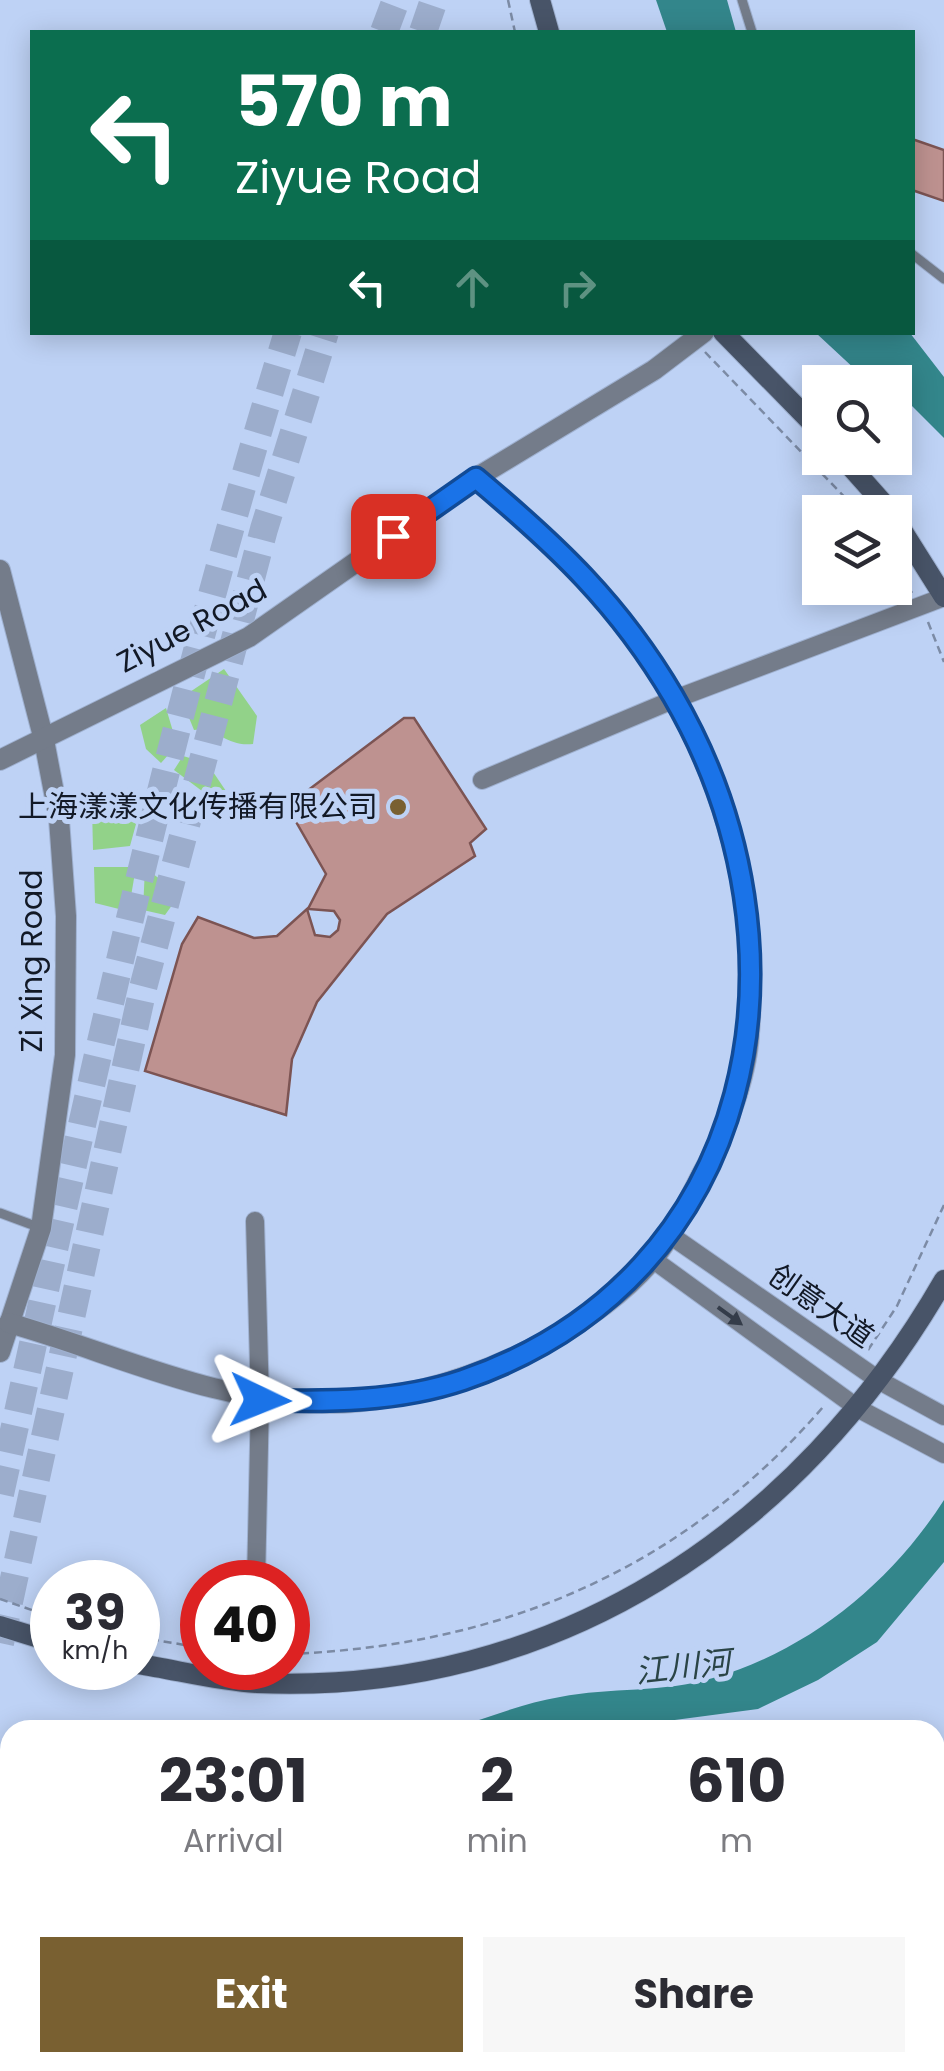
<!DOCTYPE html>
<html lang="en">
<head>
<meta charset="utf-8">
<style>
  :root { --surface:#fff; --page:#f7f7f7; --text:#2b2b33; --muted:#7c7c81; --accent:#796031 }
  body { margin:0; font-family:Poppins,"Noto Sans SC",sans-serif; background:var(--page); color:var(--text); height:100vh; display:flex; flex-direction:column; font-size:38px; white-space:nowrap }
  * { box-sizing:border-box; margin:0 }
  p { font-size:32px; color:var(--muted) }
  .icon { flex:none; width:55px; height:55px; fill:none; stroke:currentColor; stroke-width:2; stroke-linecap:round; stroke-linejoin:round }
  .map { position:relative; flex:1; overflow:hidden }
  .side { position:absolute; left:0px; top:1720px; width:945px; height:352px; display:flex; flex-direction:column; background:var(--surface); border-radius:30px 30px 0 0; box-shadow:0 5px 25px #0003 }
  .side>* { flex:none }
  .banner { position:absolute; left:30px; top:30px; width:885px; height:305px; border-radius:0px; box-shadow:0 5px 25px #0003; background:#0b6e4f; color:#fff; overflow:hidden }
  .fabs { position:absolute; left:802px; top:365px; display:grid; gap:20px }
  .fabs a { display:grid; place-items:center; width:110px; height:110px; border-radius:0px; background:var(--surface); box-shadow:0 5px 25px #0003; font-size:50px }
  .speed { position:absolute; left:30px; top:1560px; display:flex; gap:20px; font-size:50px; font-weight:700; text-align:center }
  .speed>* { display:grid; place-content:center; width:130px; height:130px; border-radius:50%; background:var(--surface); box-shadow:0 5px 25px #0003; line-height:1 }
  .speed small { font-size:25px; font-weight:400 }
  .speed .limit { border:15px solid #d22; background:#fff; color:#111 }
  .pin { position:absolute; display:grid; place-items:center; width:85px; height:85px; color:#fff; margin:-42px; border-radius:20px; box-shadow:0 5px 15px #0006 }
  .me { position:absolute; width:110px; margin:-55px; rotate:92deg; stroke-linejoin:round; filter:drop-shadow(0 0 8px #0008) }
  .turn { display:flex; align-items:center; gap:35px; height:210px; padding:0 40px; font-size:45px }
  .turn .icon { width:130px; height:130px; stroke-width:2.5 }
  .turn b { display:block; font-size:70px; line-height:85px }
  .lanes { display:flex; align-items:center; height:95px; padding:0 40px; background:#0003; justify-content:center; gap:50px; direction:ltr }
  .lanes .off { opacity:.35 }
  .eta { display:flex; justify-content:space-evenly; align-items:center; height:170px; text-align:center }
  .eta b { font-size:60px; font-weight:700; line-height:70px }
  .button { display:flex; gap:20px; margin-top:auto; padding:20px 40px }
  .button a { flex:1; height:115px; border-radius:0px; background:var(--accent); color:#fff; font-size:40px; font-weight:700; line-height:115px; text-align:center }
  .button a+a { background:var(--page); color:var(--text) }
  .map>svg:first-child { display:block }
</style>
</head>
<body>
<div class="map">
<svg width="944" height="2071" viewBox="0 0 944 2071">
  <rect width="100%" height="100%" fill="#bed2f5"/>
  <g fill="#92d289">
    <path d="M224,669L257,716L253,744C226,747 218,727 194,730L181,698Z"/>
    <polygon points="166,708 177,745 161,763 146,749 140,725"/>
    <polygon points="183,756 207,763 228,794 222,806 174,770"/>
    <polygon points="98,797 136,824 130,846 93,850 92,807"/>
    <polygon points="94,867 136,867 131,896 119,909 95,903"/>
    <polygon points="145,868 180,894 165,915 143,910"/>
  </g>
  <g fill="#33868b">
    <polygon points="656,0 727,0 736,32 667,32"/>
    <polygon points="816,333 910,333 944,377 944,438 895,389 895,382 858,372"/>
    <path d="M944,1500V1562L877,1642L818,1680L758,1709L599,1730H450C486,1718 524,1703 560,1697C610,1687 664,1693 713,1678C809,1650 890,1584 944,1500Z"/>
  </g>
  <g fill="#be9290" stroke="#7c5453" stroke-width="2.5">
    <polygon points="912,139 944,150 944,201 912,190"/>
    <polygon points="404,718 414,718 486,829 470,843 475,856 387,914 317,1002 292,1059 286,1115 145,1071 182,944 198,917 254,938 277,936 307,909 315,935 330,937 338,930 340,920 334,911 308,909 326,874 287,806"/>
  </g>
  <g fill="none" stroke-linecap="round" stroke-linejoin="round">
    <g stroke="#9cadcc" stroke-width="28" stroke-dasharray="28 14" stroke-linecap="butt">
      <polyline points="384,32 396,0"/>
      <polyline points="423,32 434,0"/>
      <path d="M0,1494C86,1104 170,714 288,332"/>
      <polyline points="0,1643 143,988 264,529 325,332"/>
    </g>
    <defs>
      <g id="service">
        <polyline points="742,0 752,32"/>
        <polyline points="912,254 944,279"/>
        <polyline points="0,1213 38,1227"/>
      </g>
      <g id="minor">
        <polyline points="482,780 675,699 944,597"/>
        <polyline points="255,1221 260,1400 256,1582"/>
        <polyline points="670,1235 880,1381 944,1416"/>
        <polyline points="651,1258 859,1409 944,1454"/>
        <polyline points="936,2071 944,2057"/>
      </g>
      <g id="tertiary">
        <polyline points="0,570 44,740 59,819 66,916 65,1055 41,1228 0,1352"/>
        <polyline points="0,760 249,637 476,478 654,370 704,332"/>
        <path d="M9,1323C118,1354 217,1405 333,1403C440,1401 607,1333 667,1240C680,1220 690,1197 701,1176C724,1135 746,1082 749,1034C756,949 743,863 713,783C663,649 584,568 476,478"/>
      </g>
      <g id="secondary">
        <polyline points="540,0 549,32"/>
        <polyline points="723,332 820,431"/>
        <polyline points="843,458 891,512"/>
        <polyline points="895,519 944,597"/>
        <polyline points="0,1626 52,1642"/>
        <path d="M138,1664C177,1670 218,1681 257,1683C555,1696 799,1532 944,1280"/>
      </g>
    </defs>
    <use href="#service" stroke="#9fb1d0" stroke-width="11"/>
    <use href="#minor" stroke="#9fb1d0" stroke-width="20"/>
    <use href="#tertiary" stroke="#9fb1d0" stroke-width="22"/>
    <use href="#secondary" stroke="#9fb1d0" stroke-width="22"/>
    <g stroke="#7c8ba5" stroke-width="2.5" stroke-dasharray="8 5" stroke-linecap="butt">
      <polyline points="508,0 515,32"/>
      <polyline points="705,352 859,512"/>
      <polyline points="895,565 912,593"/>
      <polyline points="928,622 944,662"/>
      <polyline points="868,1350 897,1306 944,1205"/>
      <polyline points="0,1599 52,1617"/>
      <polyline points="138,1637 202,1648"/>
      <path d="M288,1654C501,1646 682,1570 823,1407"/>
    </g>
    <use href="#service" stroke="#747c8a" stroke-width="9"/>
    <use href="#minor" stroke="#747c8a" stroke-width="18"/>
    <use href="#tertiary" stroke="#747c8a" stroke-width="20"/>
    <use href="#secondary" stroke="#485468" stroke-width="20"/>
  </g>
  <defs><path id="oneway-solid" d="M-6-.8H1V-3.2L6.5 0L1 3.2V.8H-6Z" transform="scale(2.5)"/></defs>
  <use fill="#343c49" href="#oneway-solid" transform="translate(730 1316) rotate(36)"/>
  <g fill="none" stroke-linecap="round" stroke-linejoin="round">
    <defs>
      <path id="route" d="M260,1400C328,1402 398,1402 463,1380C760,1278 820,949 673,696C619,604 557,546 476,478L393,536"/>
    </defs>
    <use href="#route" stroke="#114b97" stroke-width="25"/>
    <use href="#route" stroke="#1a73e8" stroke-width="18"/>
  </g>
  <circle fill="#796031" stroke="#bed2f5" stroke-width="4" cx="398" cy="807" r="10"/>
  <g text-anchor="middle" stroke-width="10" stroke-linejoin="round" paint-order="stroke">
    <g font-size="30" fill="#121926" stroke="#bed2f5">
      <text transform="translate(192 626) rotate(-28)" y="10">Ziyue Road</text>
      <text transform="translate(32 961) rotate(-90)" y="10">Zi Xing Road</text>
      <text transform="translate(821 1306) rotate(35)" y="10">创意大道</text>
    </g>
    <g font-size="30" fill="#121926" stroke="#bed2f5" text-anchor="end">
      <text x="378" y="817">上海漾漾文化传播有限公司</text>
    </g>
    <g font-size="32" font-style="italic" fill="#2a4446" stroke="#bed2f5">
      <text transform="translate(683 1667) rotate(-6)" y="11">江川河</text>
    </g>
  </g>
</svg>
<div class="fabs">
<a><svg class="icon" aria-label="search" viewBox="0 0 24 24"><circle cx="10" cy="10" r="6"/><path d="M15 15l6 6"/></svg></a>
<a><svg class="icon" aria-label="layers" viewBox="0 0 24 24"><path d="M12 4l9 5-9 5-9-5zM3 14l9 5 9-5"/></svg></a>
</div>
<div class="speed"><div>39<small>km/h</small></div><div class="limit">40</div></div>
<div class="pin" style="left:393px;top:536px;background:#d93025"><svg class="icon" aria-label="arrive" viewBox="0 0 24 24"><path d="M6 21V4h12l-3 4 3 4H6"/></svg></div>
<svg class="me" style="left:260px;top:1400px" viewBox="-20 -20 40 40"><path d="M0-17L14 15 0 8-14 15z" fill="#1a73e8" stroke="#fff" stroke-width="4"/></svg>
<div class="banner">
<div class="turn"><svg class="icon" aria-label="left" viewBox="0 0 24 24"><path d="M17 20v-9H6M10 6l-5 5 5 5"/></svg><div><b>570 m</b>Ziyue Road</div></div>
<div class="lanes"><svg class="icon" aria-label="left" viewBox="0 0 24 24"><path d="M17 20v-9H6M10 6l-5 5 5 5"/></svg><svg class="icon off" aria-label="ahead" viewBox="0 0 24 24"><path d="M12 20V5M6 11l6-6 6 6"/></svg><svg class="icon off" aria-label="right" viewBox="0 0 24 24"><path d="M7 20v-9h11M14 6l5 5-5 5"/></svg></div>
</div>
<section class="side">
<div class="eta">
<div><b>23:01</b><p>Arrival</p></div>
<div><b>2</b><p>min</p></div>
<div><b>610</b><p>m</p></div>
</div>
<div class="button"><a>Exit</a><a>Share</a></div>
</section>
</div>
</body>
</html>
